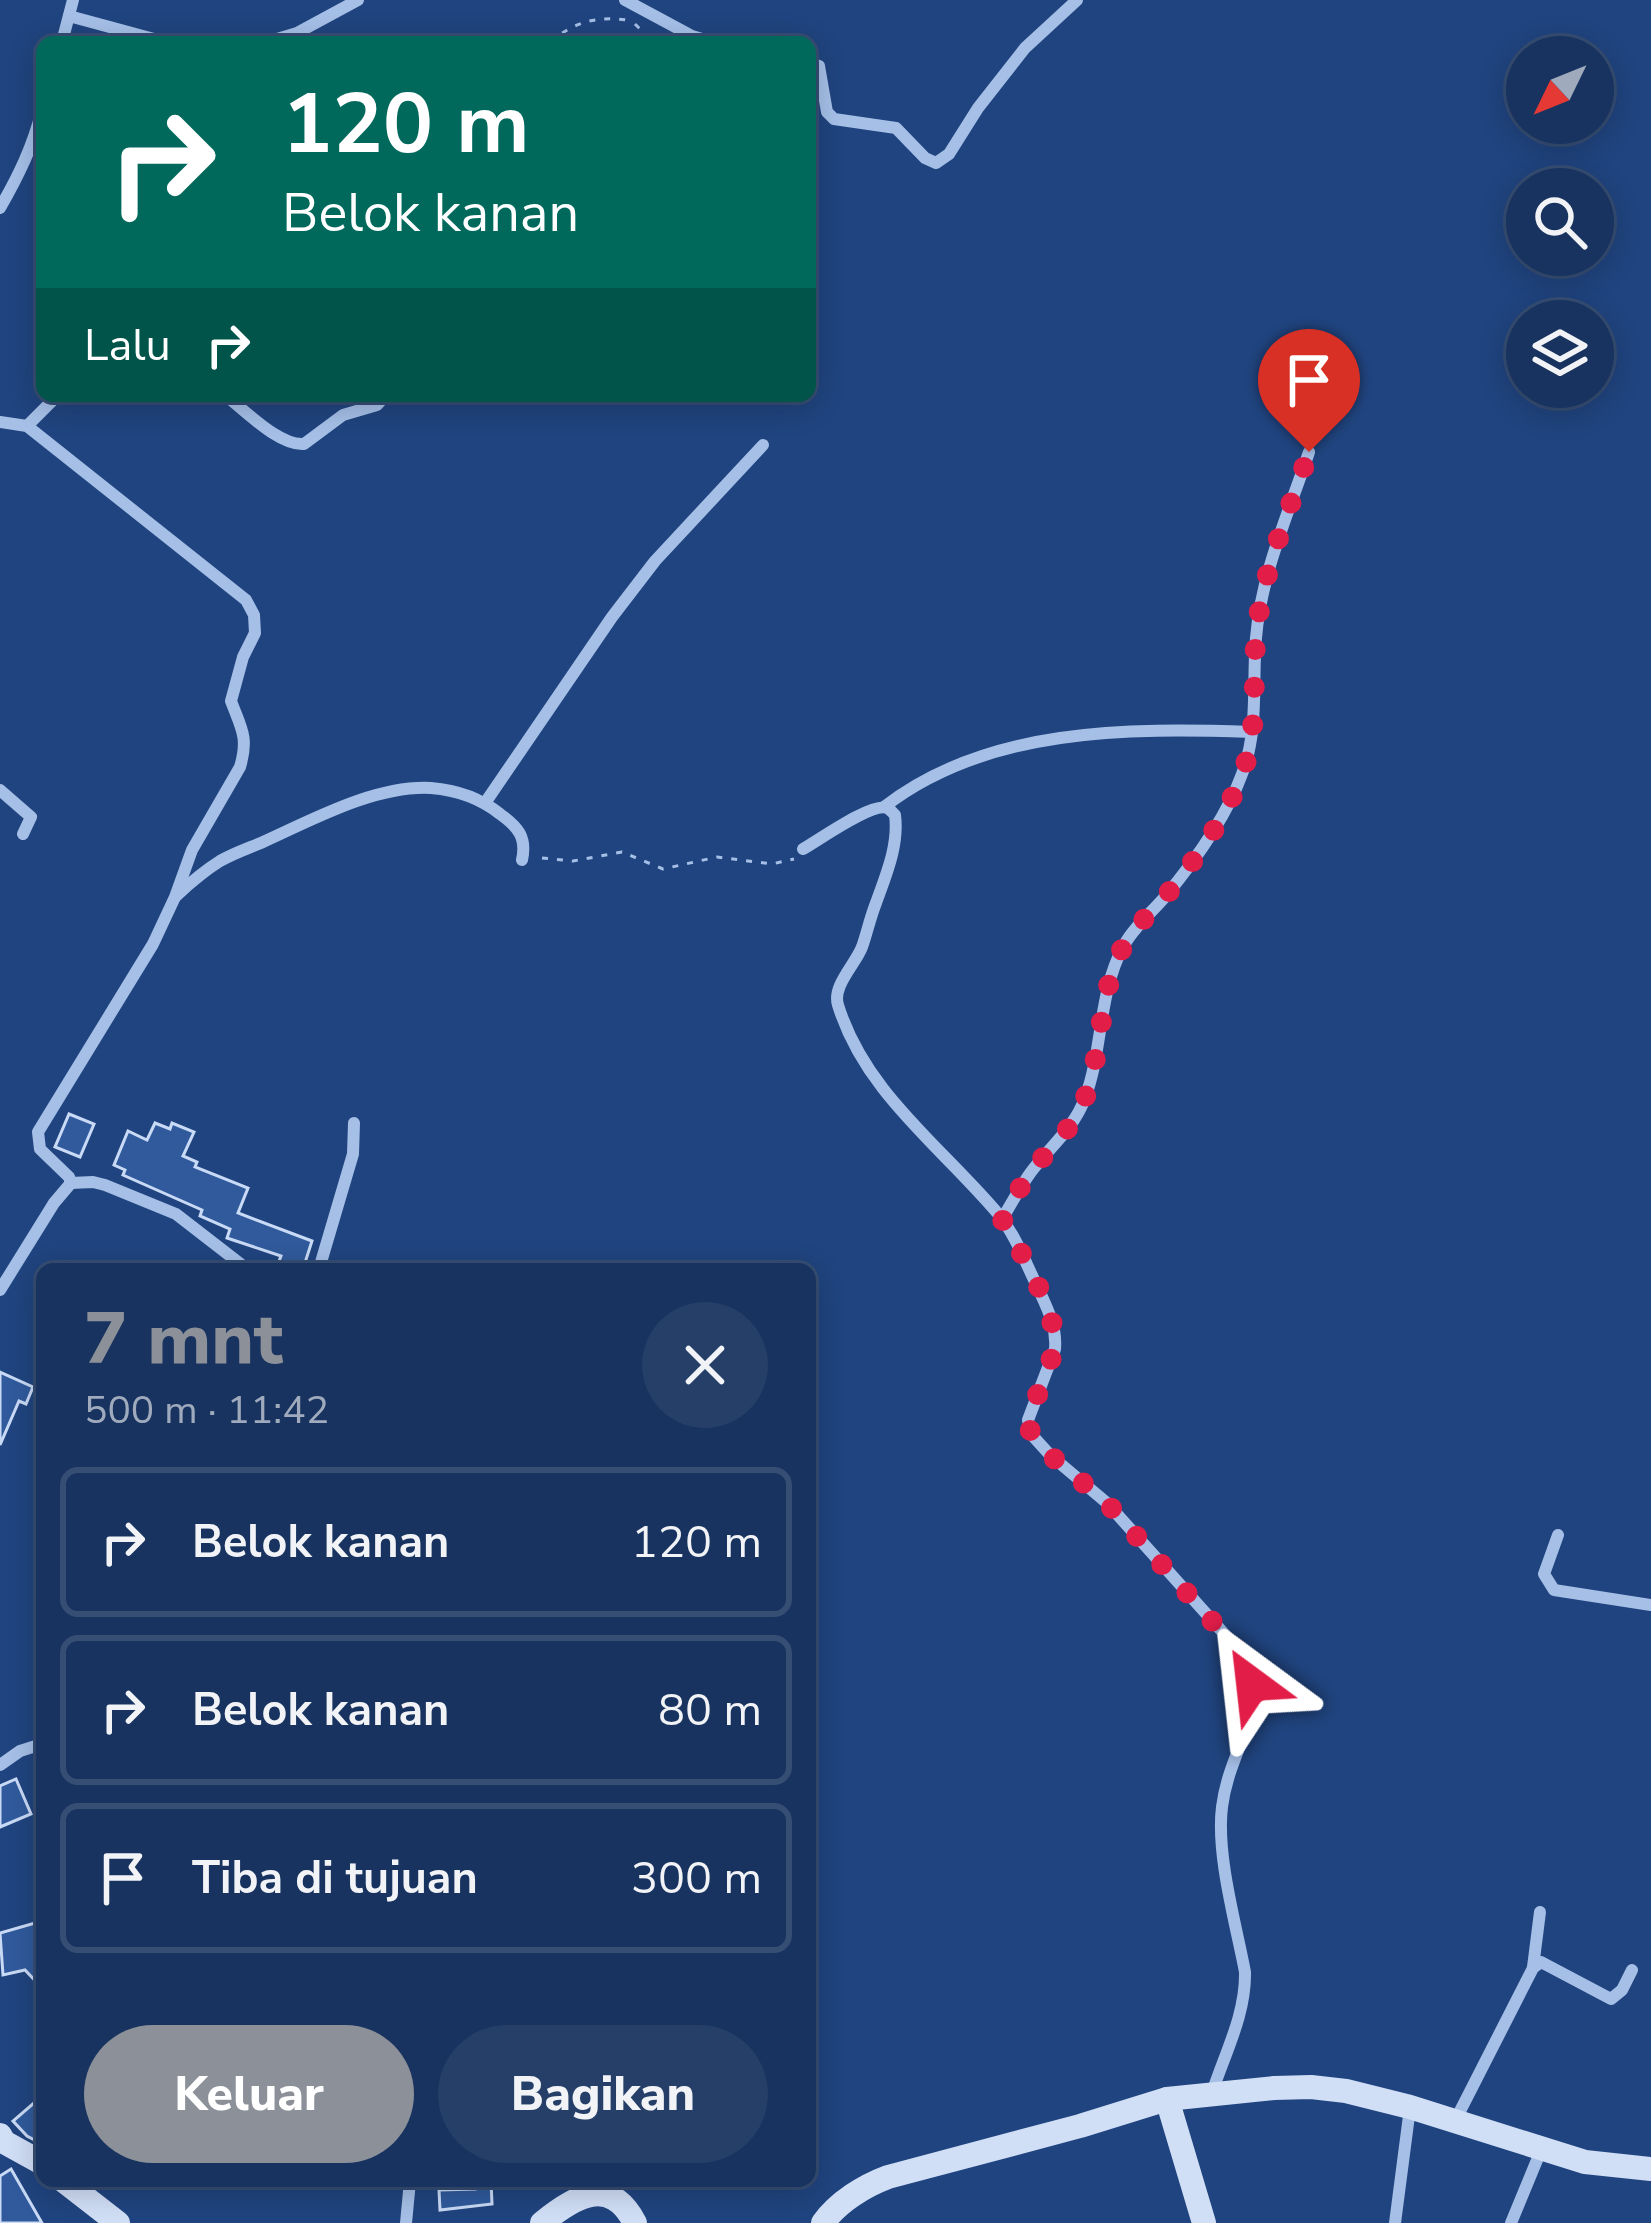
<!DOCTYPE html>
<html lang="id">
<head>
<meta charset="utf-8">
<style>
  :root { --surface:#18335f; --page:#253f68; --text:#f1f3f6; --muted:#9faabd; --line:#364e74; --accent:#8c9099 }
  body { margin:0; font-family:"Nunito Sans",sans-serif; background:var(--page); color:var(--text); height:100vh; display:flex; flex-direction:column; font-size:45px; white-space:nowrap }
  * { box-sizing:border-box; margin:0 }
  p { font-size:39px; color:var(--muted) }
  .icon { flex:none; width:66px; height:66px; fill:none; stroke:currentColor; stroke-width:2; stroke-linecap:round; stroke-linejoin:round }
  .map { position:relative; flex:1; overflow:hidden }
  .panel { position:absolute; left:36px; top:1263px; width:780px; height:924px; display:flex; flex-direction:column; background:var(--surface); border-radius:18px; box-shadow:0 6px 30px #0003,0 0 0 3px var(--line) }
  .panel>* { flex:none }
  .banner { position:absolute; left:36px; top:36px; width:780px; height:366px; border-radius:18px; box-shadow:0 6px 30px #0003,0 0 0 3px var(--line); background:#00695c; color:#fff; overflow:hidden }
  .needle { width:78px; rotate:227deg }
  .fabs { position:absolute; left:1506px; top:36px; display:grid; gap:24px }
  .fabs a { display:grid; place-items:center; width:108px; height:108px; border-radius:50%; background:var(--surface); box-shadow:0 6px 30px #0003,0 0 0 3px var(--line); font-size:60px }
  .pin { position:absolute; display:grid; place-items:center; width:102px; height:102px; color:#fff; margin:-123px -51px; border-radius:50% 50% 50% 0; rotate:-45deg; box-shadow:0 0 12px #0007 }
  .pin .icon { rotate:45deg }
  .me { position:absolute; width:132px; margin:-66px; rotate:330deg; stroke-linejoin:round; filter:drop-shadow(0 0 9px #0008) }
  .turn { display:flex; align-items:center; gap:42px; height:252px; padding:0 48px; font-size:54px }
  .turn .icon { width:156px; height:156px; stroke-width:2.5 }
  .turn b { display:block; font-size:84px; line-height:102px }
  .then { display:flex; align-items:center; height:114px; padding:0 48px; background:#0003; gap:24px; font-size:45px }
  .round { display:grid; place-items:center; flex:none; width:126px; height:126px; border-radius:63px; background:var(--page) }
  .summary { display:flex; align-items:center; justify-content:space-between; height:204px; padding:0 48px }
  h1 { font-size:72px; font-weight:800; line-height:90px; color:var(--accent) }
  .action { display:flex; gap:24px; margin-top:auto; padding:24px 48px }
  .action a { flex:1; height:138px; border-radius:72px; background:var(--accent); color:#fff; font-size:48px; font-weight:800; line-height:138px; text-align:center }
  .action a+a { background:var(--page); color:var(--text) }
  ul { padding:0; list-style:none }
  li { display:flex; align-items:center; gap:36px; height:150px; margin:0 24px 18px; padding:0 24px; border:6px solid var(--line); border-radius:18px }
  li div { flex:1 }
  li b { display:block; font-size:45px }
  li em { font-style:normal }
  .map>svg:first-child { display:block }
</style>
</head>
<body>
<div class="map">
<svg width="1651" height="2223" viewBox="0 0 1651 2223">
  <rect width="100%" height="100%" fill="#20447f"/>
  <g fill="#305a9c" stroke="#c9daf6" stroke-width="3">
    <polygon points="69,1114 94,1124 80,1157 55,1147"/>
    <polygon points="155,1123 170,1129 172,1123 194,1132 183,1156 197,1162 195,1167 248,1188 238,1213 312,1241 303,1269 278,1264 281,1256 227,1238 230,1229 200,1216 202,1210 123,1175 125,1170 114,1165 128,1131 147,1140"/>
    <polygon points="0,1372 33,1387 26,1404 19,1401 0,1445"/>
    <polygon points="16,1779 31,1814 0,1827 0,1786"/>
    <polygon points="42,1921 42,1988 25,1970 3,1975 0,1933"/>
    <polygon points="42,2096 42,2144 27,2136 13,2121"/>
    <polygon points="11,2169 42,2223 0,2223 0,2176"/>
    <polygon points="475,2181 491,2181 492,2204 440,2210 439,2190 475,2189"/>
  </g>
  <g fill="none" stroke-linecap="round" stroke-linejoin="round">
    <g stroke="#a5bfe7" stroke-width="3" stroke-dasharray="6 9" stroke-linecap="butt">
      <polyline points="635,24 646,35 663,42"/>
      <path d="M550,42C575,22 595,16 627,20"/>
      <polyline points="542,858 573,861 622,852 663,869 717,857 772,864 794,859"/>
    </g>
    <g stroke="#a5bfe7" stroke-width="12">
      <polyline points="625,0 692,36 712,42"/>
      <polyline points="69,16 165,42"/>
      <polyline points="62,42 73,0"/>
      <polyline points="267,42 297,33 358,0"/>
      <polyline points="810,63 819,66 827,112 834,119 896,128 925,158 936,163 949,154 978,108 1025,48 1077,0"/>
      <path d="M0,208C19,175 33,146 42,110"/>
      <path d="M226,396C246,411 279,446 304,444L343,415L377,405L385,396"/>
      <path d="M0,422L27,426L246,600L254,615L255,633L243,657L231,701C241,728 249,737 240,767L192,850L175,897L153,944L38,1132L40,1149L69,1177L71,1183L54,1203L0,1290"/>
      <polyline points="27,426 57,396"/>
      <polyline points="0,790 31,817 23,834"/>
      <polyline points="485,803 612,617 655,561 763,445"/>
      <path d="M884,807C987,727 1128,728 1252,732"/>
      <path d="M803,849C819,840 872,802 887,808C890,809 892,812 895,815C899,845 886,875 876,903C870,918 867,933 862,947C855,965 832,986 838,1005C865,1093 942,1147 999,1215C1016,1236 1026,1264 1038,1288C1047,1308 1057,1326 1055,1349L1028,1420L1031,1434L1050,1455L1107,1503L1236,1647C1273,1715 1230,1743 1222,1807C1216,1855 1236,1924 1245,1972C1246,2014 1225,2053 1212,2093"/>
      <path d="M176,896C190,883 204,871 220,861C234,853 249,848 263,842C312,820 375,785 431,788C456,790 480,798 500,814C518,827 527,837 522,860"/>
      <polyline points="71,1183 93,1182 105,1185 176,1214 247,1269"/>
      <path d="M1002,1219C1012,1203 1020,1187 1031,1172C1049,1148 1075,1127 1085,1098C1103,1050 1098,994 1123,947C1133,928 1150,914 1164,898C1194,862 1226,818 1242,774C1259,730 1252,683 1256,638C1261,574 1289,512 1309,452"/>
      <polyline points="319,1269 353,1154 354,1123"/>
      <polyline points="1558,1535 1544,1574 1554,1590 1651,1605"/>
      <polyline points="0,1765 20,1751 42,1744"/>
      <polyline points="1533,1967 1540,1912"/>
      <polyline points="1455,2121 1533,1968 1541,1962 1611,1999 1622,1990 1632,1970"/>
      <polyline points="406,2223 410,2181"/>
      <polyline points="1395,2223 1410,2108"/>
      <polyline points="1511,2223 1542,2148"/>
    </g>
    <g stroke="#d0def6" stroke-width="24">
      <polyline points="1167,2099 1204,2223"/>
      <polyline points="0,2135 4,2142 42,2163"/>
      <polyline points="64,2181 118,2223"/>
      <path d="M542,2223C575,2196 610,2175 635,2223"/>
      <path d="M823,2223C838,2202 864,2186 888,2177L1080,2126L1167,2099L1274,2088L1311,2087L1346,2091L1410,2107L1585,2162L1651,2169"/>
    </g>
  </g>
  <g fill="none" stroke-linecap="round" stroke-linejoin="round">
    <path stroke="#e11d48" stroke-width="21" stroke-dasharray="0 37.8" d="M1252,1684L1247,1668L1236,1648L1107,1503L1050,1455L1031,1434L1028,1420L1055,1349C1058,1312 1020,1251 1002,1219C1011,1203 1020,1187 1031,1172C1049,1148 1075,1127 1085,1098C1103,1050 1098,994 1123,947C1133,928 1150,914 1164,898C1194,862 1226,818 1242,774C1259,730 1252,683 1256,638C1261,574 1289,512 1309,452"/>
  </g>
</svg>
<div class="fabs">
<a><svg class="needle" viewBox="-14 -14 28 28"><path d="M0-13l5 13h-10z" fill="#e53935"/><path d="M0 13l5-13h-10z" fill="#9faabd"/></svg></a>
<a><svg class="icon" aria-label="search" viewBox="0 0 24 24"><circle cx="10" cy="10" r="6"/><path d="M15 15l6 6"/></svg></a>
<a><svg class="icon" aria-label="layers" viewBox="0 0 24 24"><path d="M12 4l9 5-9 5-9-5zM3 14l9 5 9-5"/></svg></a>
</div>
<div class="pin" style="left:1309px;top:452px;background:#d93025"><svg class="icon" aria-label="arrive" viewBox="0 0 24 24"><path d="M6 21V4h12l-3 4 3 4H6"/></svg></div>
<svg class="me" style="left:1252px;top:1684px" viewBox="-20 -20 40 40"><path d="M0-17L14 15 0 8-14 15z" fill="#e11d48" stroke="#fff" stroke-width="4"/></svg>
<div class="banner">
<div class="turn"><svg class="icon" aria-label="right" viewBox="0 0 24 24"><path d="M7 20v-9h11M14 6l5 5-5 5"/></svg><div><b>120 m</b>Belok kanan</div></div>
<div class="then">Lalu<svg class="icon" aria-label="right" viewBox="0 0 24 24"><path d="M7 20v-9h11M14 6l5 5-5 5"/></svg></div>
</div>
<section class="panel">
<div class="summary"><div><h1>7 mnt</h1><p>500 m · 11:42</p></div><a class="round"><svg class="icon" aria-label="close" viewBox="0 0 24 24"><path d="M6 6l12 12M18 6L6 18"/></svg></a></div>
<ul>
<li><svg class="icon" aria-label="right" viewBox="0 0 24 24"><path d="M7 20v-9h11M14 6l5 5-5 5"/></svg><div><b>Belok kanan</b></div><em>120 m</em></li>
<li><svg class="icon" aria-label="right" viewBox="0 0 24 24"><path d="M7 20v-9h11M14 6l5 5-5 5"/></svg><div><b>Belok kanan</b></div><em>80 m</em></li>
<li><svg class="icon" aria-label="arrive" viewBox="0 0 24 24"><path d="M6 21V4h12l-3 4 3 4H6"/></svg><div><b>Tiba di tujuan</b></div><em>300 m</em></li>
</ul>
<div class="action"><a>Keluar</a><a>Bagikan</a></div>
</section>
</div>
</body>
</html>
